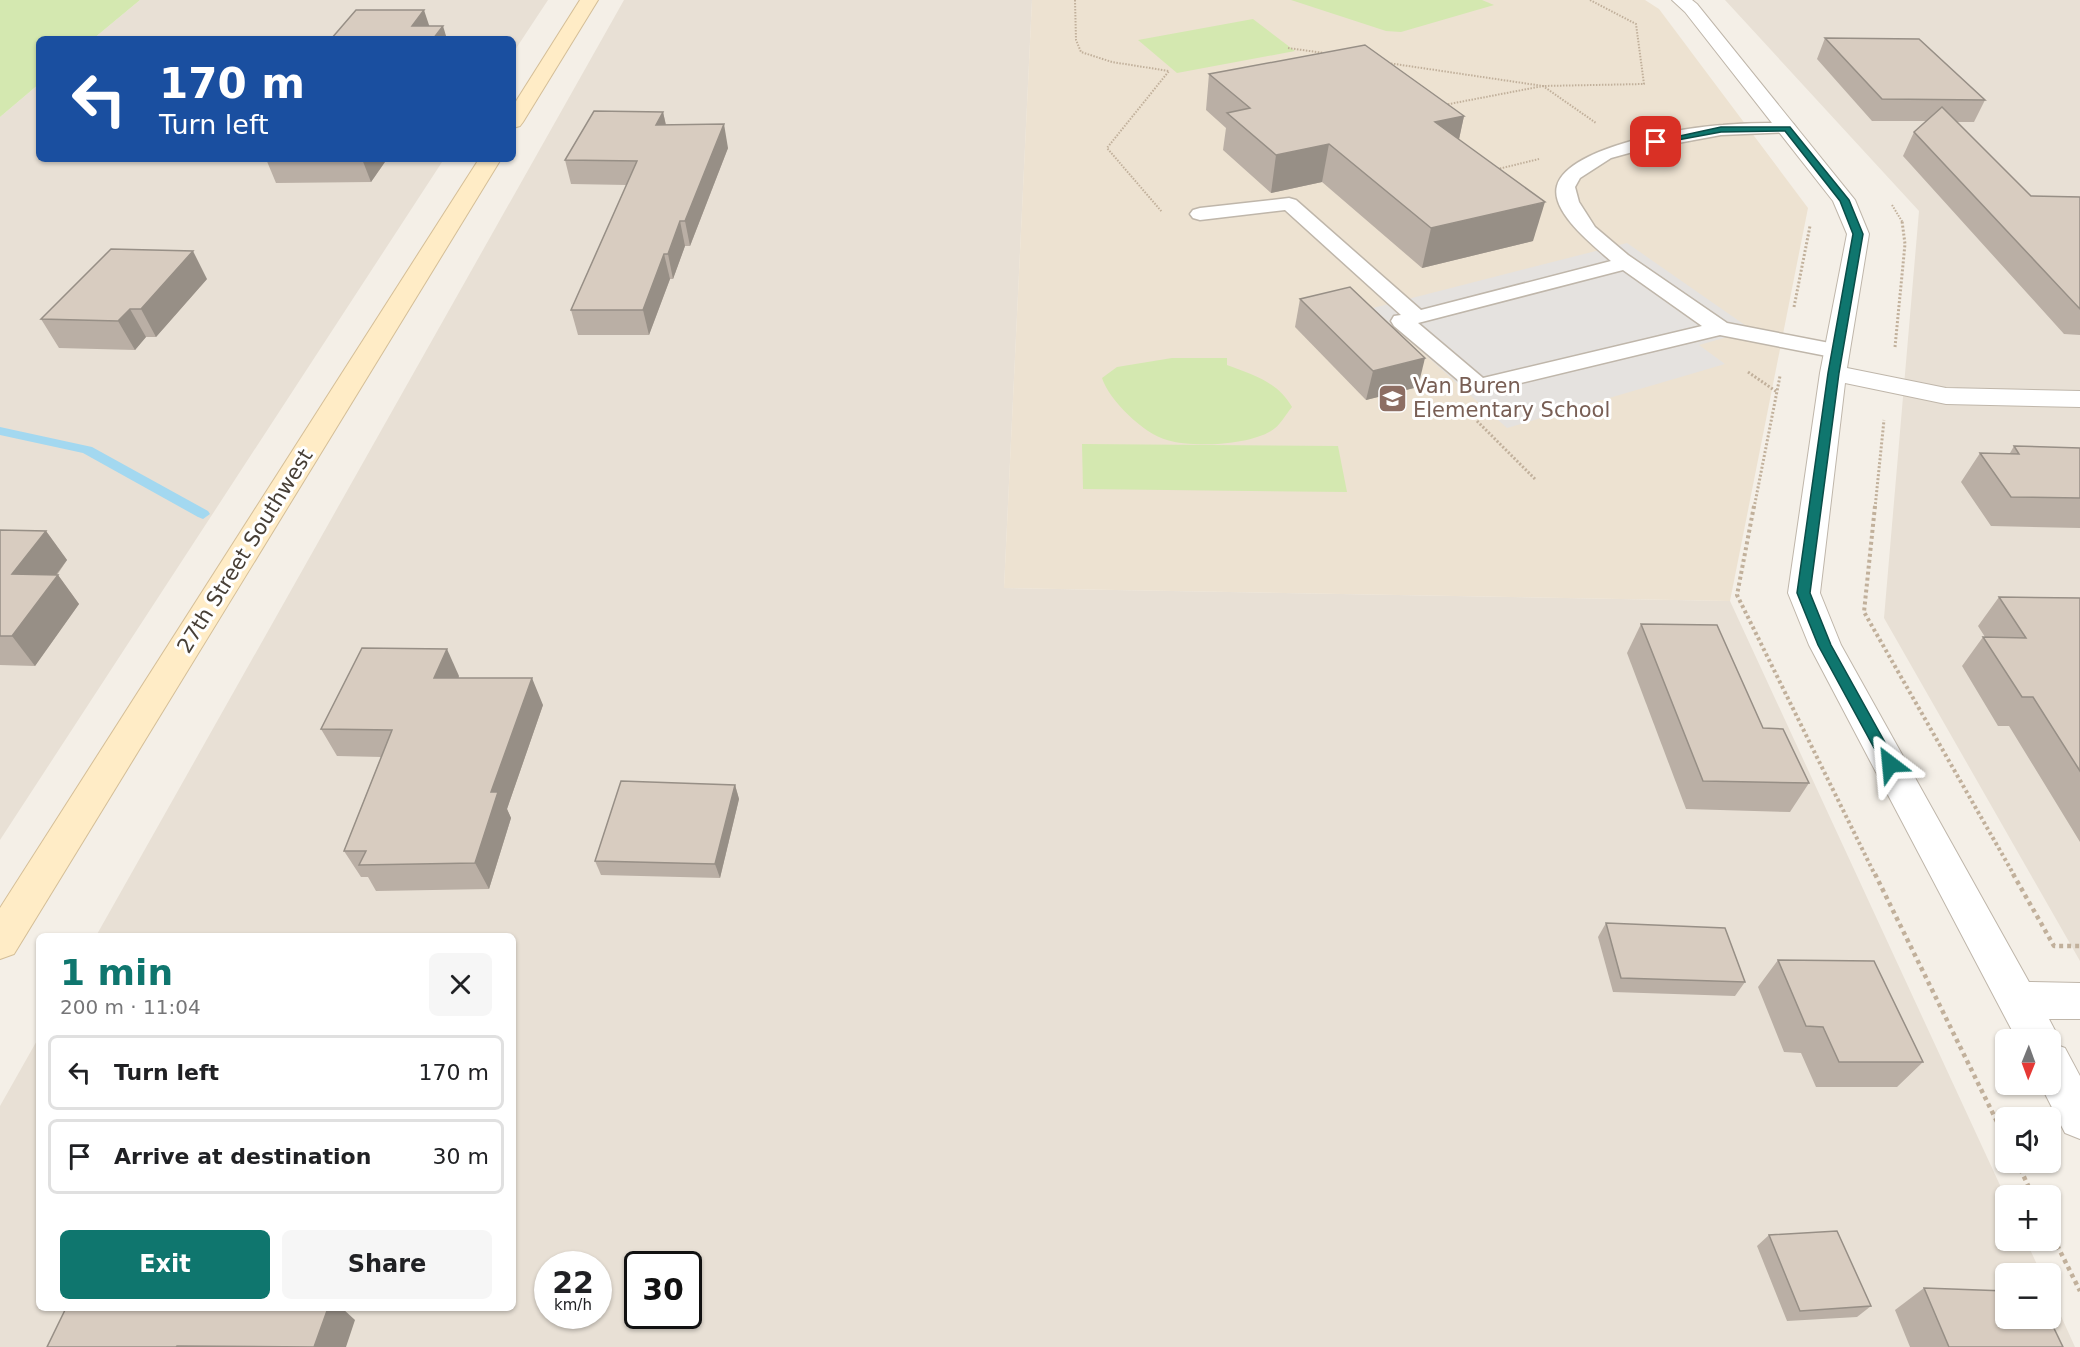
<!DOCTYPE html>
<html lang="en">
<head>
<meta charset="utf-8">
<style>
  :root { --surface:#fff; --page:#f6f6f6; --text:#202124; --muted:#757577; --line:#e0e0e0; --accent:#0f766e }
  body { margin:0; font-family:"DejaVu Sans",sans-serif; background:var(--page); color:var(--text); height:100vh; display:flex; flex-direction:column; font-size:22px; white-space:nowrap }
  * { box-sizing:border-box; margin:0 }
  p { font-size:20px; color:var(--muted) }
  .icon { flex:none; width:33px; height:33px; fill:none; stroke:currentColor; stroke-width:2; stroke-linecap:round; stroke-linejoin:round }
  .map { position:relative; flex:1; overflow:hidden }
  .panel { position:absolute; left:36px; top:933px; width:480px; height:378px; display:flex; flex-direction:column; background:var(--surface); border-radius:9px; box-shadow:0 2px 4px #0004 }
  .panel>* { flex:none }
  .guide { position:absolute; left:36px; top:36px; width:480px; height:126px; border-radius:9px; box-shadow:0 2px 4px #0004; background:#1a4fa0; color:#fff; overflow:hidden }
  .needle { width:39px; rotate:181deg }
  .fabs { position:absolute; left:1995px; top:1029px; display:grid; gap:12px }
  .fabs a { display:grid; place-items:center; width:66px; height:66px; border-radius:9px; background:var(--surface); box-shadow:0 2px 4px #0004; font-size:30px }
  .speed { position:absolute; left:534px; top:1251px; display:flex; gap:12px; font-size:30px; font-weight:700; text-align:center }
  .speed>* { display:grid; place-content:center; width:78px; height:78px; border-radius:50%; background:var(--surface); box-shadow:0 2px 4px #0004; line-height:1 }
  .speed small { font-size:15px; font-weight:400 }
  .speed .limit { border:3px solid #111; border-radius:9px; background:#fff; color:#111 }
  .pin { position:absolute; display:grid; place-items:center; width:51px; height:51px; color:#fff; margin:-26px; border-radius:12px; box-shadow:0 3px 9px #0006 }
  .me { position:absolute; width:66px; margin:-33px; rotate:331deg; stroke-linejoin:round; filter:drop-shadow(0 0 4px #0008) }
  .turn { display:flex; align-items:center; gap:21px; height:126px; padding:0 24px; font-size:27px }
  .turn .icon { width:78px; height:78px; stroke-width:2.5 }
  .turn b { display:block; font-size:42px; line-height:51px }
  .round { display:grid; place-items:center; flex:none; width:63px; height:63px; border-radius:9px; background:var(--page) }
  .summary { display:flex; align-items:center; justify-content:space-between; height:102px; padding:0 24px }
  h1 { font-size:36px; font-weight:600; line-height:45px; color:var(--accent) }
  .button { display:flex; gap:12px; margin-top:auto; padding:12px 24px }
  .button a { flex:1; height:69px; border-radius:9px; background:var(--accent); color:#fff; font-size:24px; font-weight:600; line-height:69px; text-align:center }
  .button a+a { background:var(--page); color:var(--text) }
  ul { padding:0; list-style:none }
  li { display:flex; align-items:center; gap:18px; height:75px; margin:0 12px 9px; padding:0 12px; border:3px solid var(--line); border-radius:9px }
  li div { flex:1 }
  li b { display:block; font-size:22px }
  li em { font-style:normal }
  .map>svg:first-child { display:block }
</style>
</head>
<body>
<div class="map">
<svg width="2080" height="1347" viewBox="0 0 2080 1347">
  <rect width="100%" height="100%" fill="#f4efe7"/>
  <g fill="#e8e0d5" fill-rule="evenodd">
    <polygon points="140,0 548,0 513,53 513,39 93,39"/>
    <path d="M624,0H1032L1004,588L1730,601L2005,1196L2006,1240L2026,1241L2041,1273L2006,1274V1318H2050L2051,1294L2075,1347H0V1106L39,1037V1308H513V936H96ZM548,1264H598V1316H548ZM638,1264H688V1316H638Z"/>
    <polygon points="1725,0 2080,0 2080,961 1884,618 1919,211"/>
    <polygon points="39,84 39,159 444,159 0,840 0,117"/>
  </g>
  <polygon fill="#ede2d1" points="1032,0 1645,0 1659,9 1808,208 1730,601 1004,588"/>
  <g fill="#d4e8b0">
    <polygon points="0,0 140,0 93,39 39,39 39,84 0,117"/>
    <polygon points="1291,0 1482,0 1494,5 1401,32 1386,31"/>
    <polygon points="1253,19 1295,51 1177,73 1138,40"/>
    <path d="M1172,358H1227V365C1253,375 1277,381 1292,407C1286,414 1280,426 1271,431C1248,445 1193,448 1167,440C1144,434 1109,400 1102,378L1117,367Z"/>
    <polygon points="1082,444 1338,446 1347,492 1083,489"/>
  </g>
  <polygon fill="#e5e2df" points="1627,243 1752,330 1699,345 1725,364 1507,428 1373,308"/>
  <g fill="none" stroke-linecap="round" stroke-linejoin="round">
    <polygon fill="#a3d8f0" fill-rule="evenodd" points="0,427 92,447 208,511 210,514 203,519 198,517 83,453 0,435"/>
    <defs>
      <path id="lane" d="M1787,123L1793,124L1796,128L1793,132L1721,135L1640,150L1611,158L1580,178L1575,187L1579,202L1595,227L1628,255L1727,323L1845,346L1848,351L1845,356L1837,358L1720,335L1479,393L1471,391L1394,326L1391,321L1394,316L1401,315L1285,210L1200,220L1193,218L1190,214L1193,210L1200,208L1289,198L1296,200L1421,310L1611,261C1594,246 1550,212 1557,186C1568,146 1687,127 1723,125C1744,123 1766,123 1787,123ZM1623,270L1702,326L1483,378L1418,323Z"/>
      <polygon id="street" points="1672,0 1692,0 1697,4 1855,200 1869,234 1847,368 1946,388 2080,391 2080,407 1946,404 1845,383 1820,593 1841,645 2029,982 2080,983 2080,1019 2049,1019 2060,1040 2057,1045 2065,1048 2080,1076 2080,1139 2065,1133 2040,1084 2050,1084 2050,1040 2017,1040 1809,645 1788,593 1820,373 1847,234 1833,201 1685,12"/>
      <g id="secondary">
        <polygon points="580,0 598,0 523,122 520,126 513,128 513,106"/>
        <polygon points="479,159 501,159 14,954 0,959 0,908"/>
      </g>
    </defs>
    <use href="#lane" stroke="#bfb6aa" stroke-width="3"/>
    <use href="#street" stroke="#bfb6aa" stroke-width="2"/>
    <use href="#secondary" stroke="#d4be97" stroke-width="2"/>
    <g stroke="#c1b09b" stroke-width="2" stroke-dasharray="1.5 1.5" stroke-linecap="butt">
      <polyline points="1075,0 1076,40 1081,52 1112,62 1169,71 1107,148 1162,212"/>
      <polyline points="1590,0 1636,24 1644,84 1543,86 1596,123"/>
      <polyline points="1288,48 1324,53"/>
      <polyline points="1388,63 1543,86 1444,105"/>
      <polyline points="1494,170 1539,159"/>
      <polyline points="1892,205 1903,223"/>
    </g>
    <g stroke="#c1b09b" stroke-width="3" stroke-dasharray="2 2" stroke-linecap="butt">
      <polyline points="1794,307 1810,226"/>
      <polyline points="1895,347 1905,244 1902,221"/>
      <polyline points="1748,372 1777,392"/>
      <polyline points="1477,421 1535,479"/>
      <polyline points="1754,508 1780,376"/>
      <polyline points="1875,508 1884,420"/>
    </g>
    <g stroke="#c1b09b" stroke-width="4" stroke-dasharray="3 3" stroke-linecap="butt">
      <polyline points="1754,506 1737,595 1875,875"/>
      <polyline points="1875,506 1864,612 2014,875"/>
    </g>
    <g stroke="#c1b09b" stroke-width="4.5" stroke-dasharray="4 4" stroke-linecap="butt">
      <polyline points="1875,874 2006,1140"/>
      <polyline points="2013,874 2054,946 2080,946"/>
      <polyline points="2017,1162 2033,1196"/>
      <polyline points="2050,1231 2080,1291"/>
    </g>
    <use href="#lane" fill="#fff" fill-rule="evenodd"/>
    <use href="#street" fill="#fff" fill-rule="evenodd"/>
    <use href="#secondary" fill="#ffecc6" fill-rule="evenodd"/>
  </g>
  <g fill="#baafa5">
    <polygon points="1825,38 1985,100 1974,122 1957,122 2031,196 2080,197 2080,335 2064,334 1903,156 1914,132 1926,121 1872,121 1817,59"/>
    <polygon points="1209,74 1464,116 1459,139 1533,241 1422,268 1322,182 1271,193 1223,150 1226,128 1206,110"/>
    <polygon points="663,112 666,125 728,148 690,246 685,246 673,279 670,279 649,335 578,335 571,310 627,185 571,184 565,160"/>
    <polygon points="266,159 387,159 371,182 276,183"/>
    <polygon points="207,279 156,337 146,337 135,350 59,348 41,319"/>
    <polygon points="1300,299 1418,387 1366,400 1295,327"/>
    <polygon points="2014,446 2080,448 2080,528 1991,526 1961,482 1980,453 2010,453"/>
    <polygon points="0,530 46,531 67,560 57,575 58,575 79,604 35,666 0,665"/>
    <polygon points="1999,597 2080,598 2080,842 2009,726 1998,726 1962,666 1983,637 1985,637 1978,626"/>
    <polygon points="1641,624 1763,728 1809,783 1790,812 1686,809 1627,653"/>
    <polygon points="459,676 459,678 543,705 507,809 511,818 489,889 376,891 368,877 361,877 344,851 381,757 337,756 321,729"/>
    <polygon points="735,785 739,799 720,878 601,875 595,861"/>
    <polygon points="1606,923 1745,982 1735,996 1613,992 1598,937"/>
    <polygon points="1778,960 1923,1062 1897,1087 1816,1087 1801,1053 1784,1052 1758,987"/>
    <polygon points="1769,1235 1871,1306 1857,1317 1787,1321 1757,1246"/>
    <polygon points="1924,1288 2063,1347 1910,1347 1895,1310"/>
  </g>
  <g fill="#978f86">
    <polygon points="424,10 432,34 412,26"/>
    <polygon points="443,26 447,39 433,39"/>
    <polygon points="663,112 668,135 656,125"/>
    <polygon points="1464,116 1456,153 1435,122"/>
    <polygon points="724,124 728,148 690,246 685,221"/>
    <polygon points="1329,144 1322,182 1271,193 1276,155"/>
    <polygon points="362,159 387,159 371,182"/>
    <polygon points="1545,202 1533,241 1422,268 1431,228"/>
    <polygon points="680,221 685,246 673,279 668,254"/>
    <polygon points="193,251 207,279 156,337 141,309"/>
    <polygon points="664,254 670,279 649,335 643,310"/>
    <polygon points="130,309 146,337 135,350 118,321"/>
    <polygon points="1425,358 1418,387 1366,400 1373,371"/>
    <polygon points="46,531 67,560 35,603 12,574"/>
    <polygon points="58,575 79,604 35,666 12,636"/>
    <polygon points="447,649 459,676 447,705 434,678"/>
    <polygon points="532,678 543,705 507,809 511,818 489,889 475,863 491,792"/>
    <polygon points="735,785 739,799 720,878 715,864"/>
    <polygon points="328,1308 342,1308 355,1320 346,1347 314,1347"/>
  </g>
  <g fill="#d8ccc0" stroke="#978f86" stroke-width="1.5">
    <polygon points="356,10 424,10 412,26 443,26 433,39 331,39"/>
    <polygon points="1825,38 1919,39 1985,100 1882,99"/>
    <polygon points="1365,45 1464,116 1435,122 1545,202 1431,228 1329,144 1276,155 1227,113 1250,108 1209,74"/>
    <polygon points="1942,107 2031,196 2080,197 2080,309 1914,132"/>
    <polygon points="594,111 663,112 656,125 724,124 685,221 680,221 668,254 664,254 643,310 571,310 637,161 565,160"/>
    <polygon points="111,249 193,251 141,309 130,309 118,321 41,319"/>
    <polygon points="1350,287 1425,358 1373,371 1300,299"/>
    <polygon points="2014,446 2080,448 2080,498 2011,497 1980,453 2019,454"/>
    <polygon points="0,530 46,531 12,574 58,575 12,636 0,636"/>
    <polygon points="1999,597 2080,598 2080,771 2033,697 2022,697 1983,637 2026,638"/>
    <polygon points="1641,624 1717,625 1763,728 1783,729 1809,783 1703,781"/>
    <polygon points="362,648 447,649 434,678 532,678 491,792 498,792 475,863 359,865 366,851 344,851 392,730 321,729"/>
    <polygon points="621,781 735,785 715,864 595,861"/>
    <polygon points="1606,923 1725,928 1745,982 1621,978"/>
    <polygon points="1778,960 1874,961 1923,1062 1839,1062 1823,1027 1806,1026"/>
    <polygon points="1837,1231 1871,1306 1800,1311 1769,1235"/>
    <polygon points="1924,1288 2006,1291 2006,1318 2049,1318 2063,1347 1949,1347"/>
    <polygon points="66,1308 328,1308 314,1347 177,1346 176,1347 47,1347"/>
  </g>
  <polygon fill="#0f766e" stroke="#0a4d48" stroke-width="1.5" points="1721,127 1790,127 1849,200 1863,234 1839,373 1810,593 1831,645 1897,764 1895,768 1885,768 1818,645 1797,593 1828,373 1853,234 1840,201 1785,131 1721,132 1656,144 1652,142"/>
  <defs>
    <symbol id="school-square" viewBox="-11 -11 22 22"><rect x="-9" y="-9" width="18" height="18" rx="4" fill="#8d6e63" stroke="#fff"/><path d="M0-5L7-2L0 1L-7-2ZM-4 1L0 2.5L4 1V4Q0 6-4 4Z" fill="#fff"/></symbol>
  </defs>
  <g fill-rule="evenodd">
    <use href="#school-square" x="1376" y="382" width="33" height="33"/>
  </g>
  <g text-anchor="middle" stroke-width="6" stroke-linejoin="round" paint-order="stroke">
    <g font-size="21" fill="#785e54" stroke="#fff" text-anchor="start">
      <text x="1413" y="393">Van Buren<tspan x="1413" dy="24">Elementary School</tspan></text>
    </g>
    <g font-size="21" fill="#473f36" stroke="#fff">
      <text transform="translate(245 551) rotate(-58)" y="7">27th Street Southwest</text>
    </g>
  </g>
</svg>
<div class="fabs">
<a><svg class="needle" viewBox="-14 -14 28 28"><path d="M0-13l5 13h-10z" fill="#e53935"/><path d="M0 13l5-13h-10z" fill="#757577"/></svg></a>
<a><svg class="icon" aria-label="sound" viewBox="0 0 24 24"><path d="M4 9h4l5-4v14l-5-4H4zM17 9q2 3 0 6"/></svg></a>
<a>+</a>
<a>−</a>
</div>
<div class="speed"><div>22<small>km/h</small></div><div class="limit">30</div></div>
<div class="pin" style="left:1656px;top:142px;background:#d93025"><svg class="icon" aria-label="arrive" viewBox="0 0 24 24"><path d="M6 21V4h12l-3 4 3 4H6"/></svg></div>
<svg class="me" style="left:1890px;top:764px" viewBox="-20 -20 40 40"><path d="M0-17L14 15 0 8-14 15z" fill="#0f766e" stroke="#fff" stroke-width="4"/></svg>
<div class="guide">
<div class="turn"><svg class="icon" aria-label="left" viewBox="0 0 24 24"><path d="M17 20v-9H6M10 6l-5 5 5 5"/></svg><div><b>170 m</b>Turn left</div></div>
</div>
<section class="panel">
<div class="summary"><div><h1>1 min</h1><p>200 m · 11:04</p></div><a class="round"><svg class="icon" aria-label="close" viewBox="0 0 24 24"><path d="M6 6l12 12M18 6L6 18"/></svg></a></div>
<ul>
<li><svg class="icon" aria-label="left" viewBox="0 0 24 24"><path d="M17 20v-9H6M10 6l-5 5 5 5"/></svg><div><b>Turn left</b></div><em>170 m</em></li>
<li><svg class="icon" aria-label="arrive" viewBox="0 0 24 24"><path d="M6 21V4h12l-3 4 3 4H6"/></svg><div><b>Arrive at destination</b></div><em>30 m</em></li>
</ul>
<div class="button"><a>Exit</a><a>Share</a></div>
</section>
</div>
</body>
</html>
